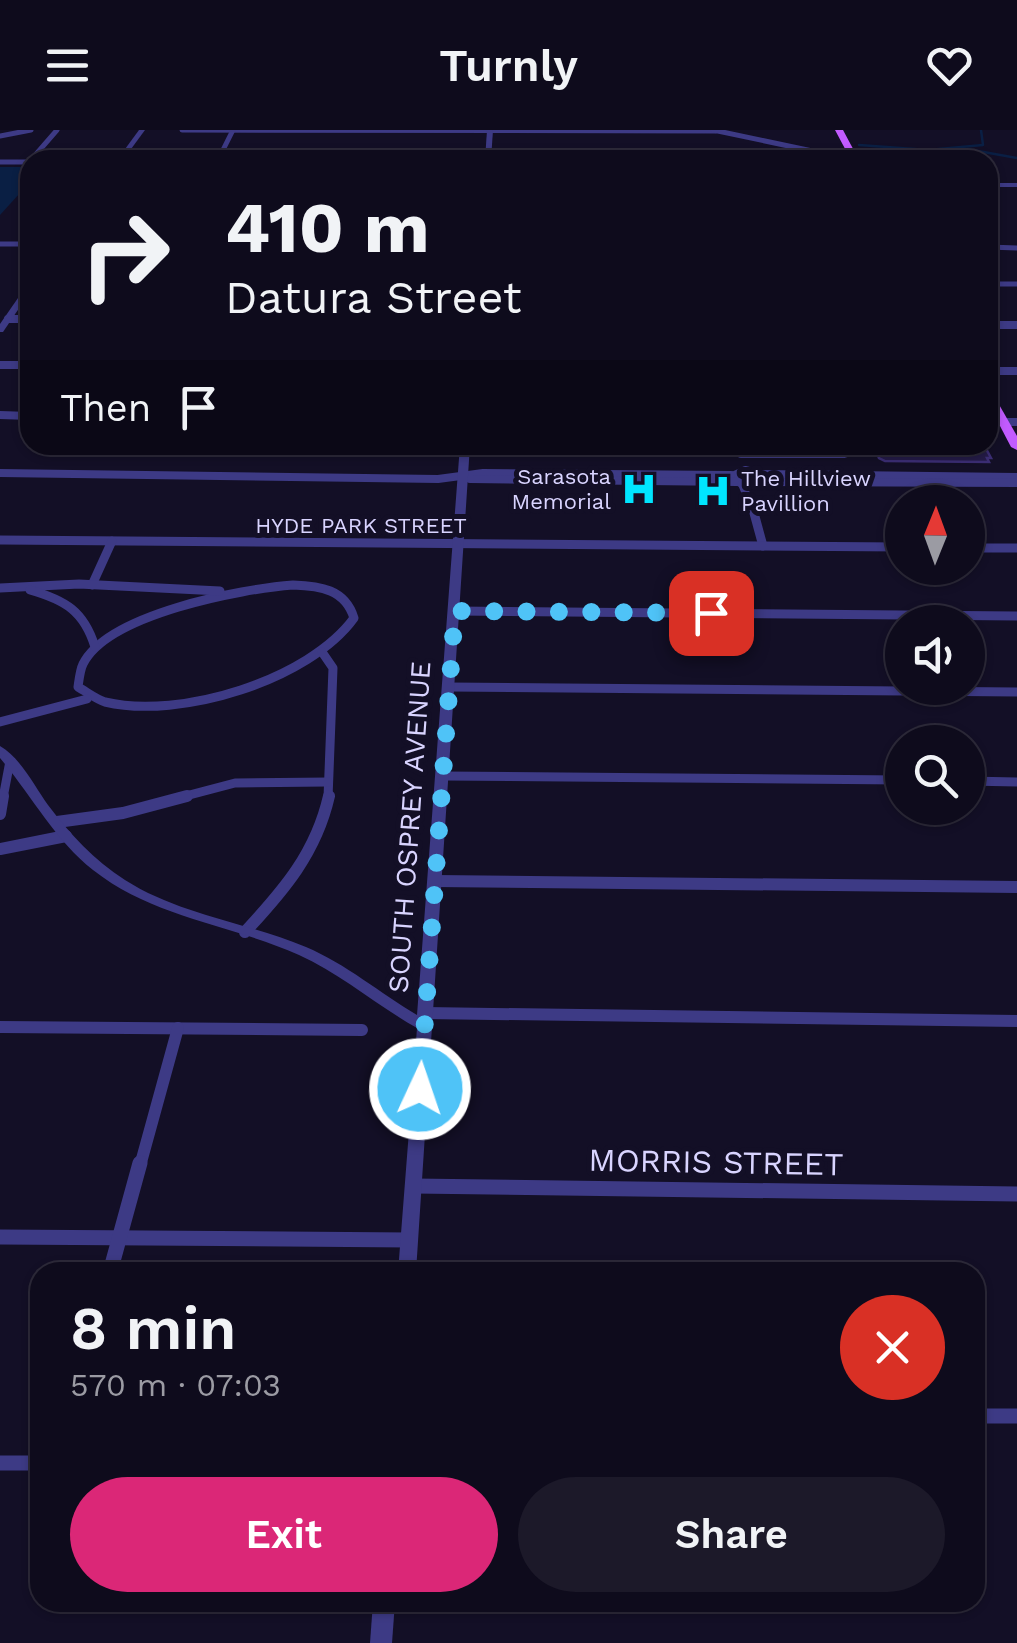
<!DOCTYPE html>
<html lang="en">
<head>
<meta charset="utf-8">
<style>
  :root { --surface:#0e0b1c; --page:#1c1929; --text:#f1f3f6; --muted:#9b9ba3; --line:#2e2b3b; --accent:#db2777 }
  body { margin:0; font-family:"Work Sans",sans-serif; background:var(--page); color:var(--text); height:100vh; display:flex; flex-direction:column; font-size:38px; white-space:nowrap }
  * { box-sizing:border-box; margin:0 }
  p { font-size:32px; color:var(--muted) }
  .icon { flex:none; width:55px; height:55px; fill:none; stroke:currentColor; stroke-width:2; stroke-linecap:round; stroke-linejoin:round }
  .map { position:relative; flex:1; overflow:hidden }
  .side { position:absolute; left:30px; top:1132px; width:955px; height:350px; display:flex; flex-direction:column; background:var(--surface); border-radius:30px; box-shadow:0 2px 8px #0004,0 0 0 2px var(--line) }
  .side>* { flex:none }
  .banner { position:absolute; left:20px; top:20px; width:978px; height:305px; border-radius:30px; box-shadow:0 2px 8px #0004,0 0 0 2px var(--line); background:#0e0b1c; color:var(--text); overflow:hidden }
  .needle { width:65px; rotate:1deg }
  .buttons { position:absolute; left:885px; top:355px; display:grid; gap:20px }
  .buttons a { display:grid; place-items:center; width:100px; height:100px; border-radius:50%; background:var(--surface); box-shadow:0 2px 8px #0004,0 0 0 2px var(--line); font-size:50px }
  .pin { position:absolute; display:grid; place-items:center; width:85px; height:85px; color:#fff; margin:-42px; border-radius:20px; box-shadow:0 5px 15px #0006 }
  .me { position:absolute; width:110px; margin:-55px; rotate:3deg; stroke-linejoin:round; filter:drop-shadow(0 0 8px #0008) }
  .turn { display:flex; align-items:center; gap:35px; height:210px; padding:0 40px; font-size:45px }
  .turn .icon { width:130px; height:130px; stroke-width:2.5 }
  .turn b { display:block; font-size:70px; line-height:85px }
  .then { display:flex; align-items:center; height:95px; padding:0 40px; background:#0003; gap:20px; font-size:38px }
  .round { display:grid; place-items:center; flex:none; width:105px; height:105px; border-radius:52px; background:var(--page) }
  .head { display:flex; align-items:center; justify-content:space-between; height:170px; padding:0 40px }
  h1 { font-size:60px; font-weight:600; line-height:75px }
  .primary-button { display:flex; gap:20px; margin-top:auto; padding:20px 40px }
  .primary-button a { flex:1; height:115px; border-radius:60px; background:var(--accent); color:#fff; font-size:40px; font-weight:600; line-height:115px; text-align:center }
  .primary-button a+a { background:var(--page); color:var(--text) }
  header { display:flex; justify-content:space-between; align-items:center; height:130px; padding:0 40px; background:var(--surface); font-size:45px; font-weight:600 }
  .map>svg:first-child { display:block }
</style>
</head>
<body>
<header><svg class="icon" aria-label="menu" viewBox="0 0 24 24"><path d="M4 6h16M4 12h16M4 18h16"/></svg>Turnly<svg class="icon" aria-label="heart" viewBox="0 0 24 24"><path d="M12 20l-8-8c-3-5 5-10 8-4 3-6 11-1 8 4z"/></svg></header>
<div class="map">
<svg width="1017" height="1513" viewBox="0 0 1017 1513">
  <rect width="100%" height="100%" fill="#130f26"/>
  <polygon fill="#0a1f44" points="0,37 30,37 30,52 0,85"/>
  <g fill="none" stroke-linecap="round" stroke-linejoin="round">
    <g stroke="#0a1f44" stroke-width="2.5">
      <polyline points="859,15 928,20 983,15 981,0"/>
      <polyline points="967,19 1017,28"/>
    </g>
  </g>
  <polygon fill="#241b47" stroke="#3b2d73" stroke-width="2.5" points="874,315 984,315 991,328 987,328 989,332 885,331 879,328"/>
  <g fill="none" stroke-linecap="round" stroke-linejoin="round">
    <g stroke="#3d3a85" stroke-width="5">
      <polyline points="182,0 716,1"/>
      <polyline points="713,0 817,22"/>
      <polyline points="0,6 31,0"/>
      <polyline points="307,25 838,27"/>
      <polyline points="31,30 57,0"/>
      <polyline points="218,30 233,0"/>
      <polyline points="0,32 30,32"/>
      <polyline points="0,114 30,114"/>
      <polyline points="988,117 1017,118"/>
      <polyline points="988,154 1017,154"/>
    </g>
    <g stroke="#3d3a85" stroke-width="8">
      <polyline points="8,189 30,189"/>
      <polyline points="988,195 1017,195"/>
      <polyline points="0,235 30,235"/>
      <polyline points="988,241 1017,241"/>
      <polyline points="0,285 30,286"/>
      <polyline points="988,292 1017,292"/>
      <polyline points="741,324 844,324 850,322 848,315"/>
      <polygon points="745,340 757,343 761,350 742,354 730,347"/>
      <polyline points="0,343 438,349 483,343 731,345"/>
      <polyline points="758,344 1017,347"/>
      <polyline points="470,349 737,352"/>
      <polyline points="758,352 1017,353"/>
      <polyline points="742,354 755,386"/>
    </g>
    <g stroke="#3d3a85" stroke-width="9">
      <polyline points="754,383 763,416"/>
      <polyline points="0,410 902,417"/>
      <polyline points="968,418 1017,418"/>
      <polyline points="92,455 112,411"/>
      <path d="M293,455C320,456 345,459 354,488C309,550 180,590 105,572C96,569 87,562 78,557C79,550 80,540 83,534C108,484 241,459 293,455Z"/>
      <polyline points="0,458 79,454 220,461"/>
      <path d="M30,460C65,470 84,481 95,517"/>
      <polyline points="455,481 1017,486"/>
      <polyline points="322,522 333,538 328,668"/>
      <polyline points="449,557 1017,562"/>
      <polyline points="0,592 87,569"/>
      <polyline points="444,646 902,650"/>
      <polyline points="968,651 1017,652"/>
      <polyline points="3,668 10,631"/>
      <polyline points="178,668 235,653 328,652"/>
    </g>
    <g stroke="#3d3a85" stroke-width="12">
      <polyline points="0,684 3,666"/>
      <polyline points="57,692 123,683 187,666"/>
      <polyline points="0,719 66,706"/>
      <polyline points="435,751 1017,757"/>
      <path d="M245,802C284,760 316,723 329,666"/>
      <polyline points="425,883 1017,891"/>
      <polyline points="0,897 362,900"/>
      <polyline points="140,1036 178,898"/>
    </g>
    <g stroke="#3d3a85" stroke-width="15">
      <polyline points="414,1056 1017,1064"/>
      <polyline points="0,1107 410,1110"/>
      <polyline points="110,1142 140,1033"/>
      <polyline points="975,1286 1017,1286"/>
      <polyline points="0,1333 40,1333"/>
    </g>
    <g fill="#3d3a85" fill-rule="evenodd">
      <polygon points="139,0 145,0 123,30 117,30"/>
      <polygon points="487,0 493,0 491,30 485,30"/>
      <rect x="988" y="53" width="29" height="4"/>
      <polygon points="27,155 30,155 30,162 3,202 0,202 0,194"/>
      <path d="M460,315H470L416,1142H398L417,898C376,875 341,844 299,825C230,794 154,788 93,740C55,710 31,665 0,628V616C20,627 35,657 48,675C70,704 94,730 125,750C180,785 246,792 306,817C346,834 380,863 417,885Z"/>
      <polygon points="373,1472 395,1472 392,1513 370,1513"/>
    </g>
    <g fill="#c25bff" fill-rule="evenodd">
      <polygon points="835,0 843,0 859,30 851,30"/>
      <polygon points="988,261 993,264 1017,306 1017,320 1011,317 988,273"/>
    </g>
  </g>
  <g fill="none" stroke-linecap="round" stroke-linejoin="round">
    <polyline stroke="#4fc3f7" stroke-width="18" stroke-dasharray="0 32.4" points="420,959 455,481 711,483"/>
  </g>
  <defs>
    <symbol id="hospital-bare" viewBox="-9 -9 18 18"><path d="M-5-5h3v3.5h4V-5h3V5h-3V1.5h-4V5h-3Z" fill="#00e5ff" stroke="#130f26" stroke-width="2.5" paint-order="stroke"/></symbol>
  </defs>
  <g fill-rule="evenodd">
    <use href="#hospital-bare" x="614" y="334" width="50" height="50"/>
    <use href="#hospital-bare" x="688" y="336" width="50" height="50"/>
  </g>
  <g text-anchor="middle" stroke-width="10" stroke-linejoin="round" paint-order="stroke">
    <g font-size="22" fill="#d9d4ff" stroke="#130f26" text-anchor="end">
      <text x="611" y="354">Sarasota<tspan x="611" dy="25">Memorial</tspan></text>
      <text x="741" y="356" text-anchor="start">The Hillview<tspan x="741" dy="25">Pavillion</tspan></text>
    </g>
    <g font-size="22" fill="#d9d4ff" stroke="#130f26">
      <text x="361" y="403">HYDE PARK STREET</text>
    </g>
    <g font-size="28" fill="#d9d4ff" stroke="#130f26">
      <text transform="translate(409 697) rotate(-86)" y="10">SOUTH OSPREY AVENUE</text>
    </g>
    <g font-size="32" fill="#d9d4ff" stroke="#130f26">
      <text transform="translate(716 1032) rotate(1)" y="11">MORRIS STREET</text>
    </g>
  </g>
</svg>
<div class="buttons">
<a><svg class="needle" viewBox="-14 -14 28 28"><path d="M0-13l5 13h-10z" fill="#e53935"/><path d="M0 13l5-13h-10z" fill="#9b9ba3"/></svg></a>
<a><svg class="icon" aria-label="sound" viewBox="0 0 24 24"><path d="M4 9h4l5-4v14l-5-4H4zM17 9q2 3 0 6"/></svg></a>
<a><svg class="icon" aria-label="search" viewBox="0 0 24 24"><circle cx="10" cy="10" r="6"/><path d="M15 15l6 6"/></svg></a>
</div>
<div class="pin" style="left:711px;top:483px;background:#d93025"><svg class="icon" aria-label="arrive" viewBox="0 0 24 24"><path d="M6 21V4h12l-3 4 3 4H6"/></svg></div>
<svg class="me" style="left:420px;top:959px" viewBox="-20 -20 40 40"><circle r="17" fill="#4fc3f7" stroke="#fff" stroke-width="3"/><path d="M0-11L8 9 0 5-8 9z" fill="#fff"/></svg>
<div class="banner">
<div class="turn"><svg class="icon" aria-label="right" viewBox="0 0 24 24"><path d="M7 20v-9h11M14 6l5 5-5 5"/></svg><div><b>410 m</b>Datura Street</div></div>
<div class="then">Then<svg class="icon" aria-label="arrive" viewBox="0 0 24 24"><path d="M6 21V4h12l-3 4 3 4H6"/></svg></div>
</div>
<section class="side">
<div class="head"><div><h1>8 min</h1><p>570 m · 07:03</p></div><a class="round" style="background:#d93025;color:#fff"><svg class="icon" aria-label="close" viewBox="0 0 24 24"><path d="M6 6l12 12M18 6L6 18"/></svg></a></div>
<div class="primary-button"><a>Exit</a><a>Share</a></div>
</section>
</div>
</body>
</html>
